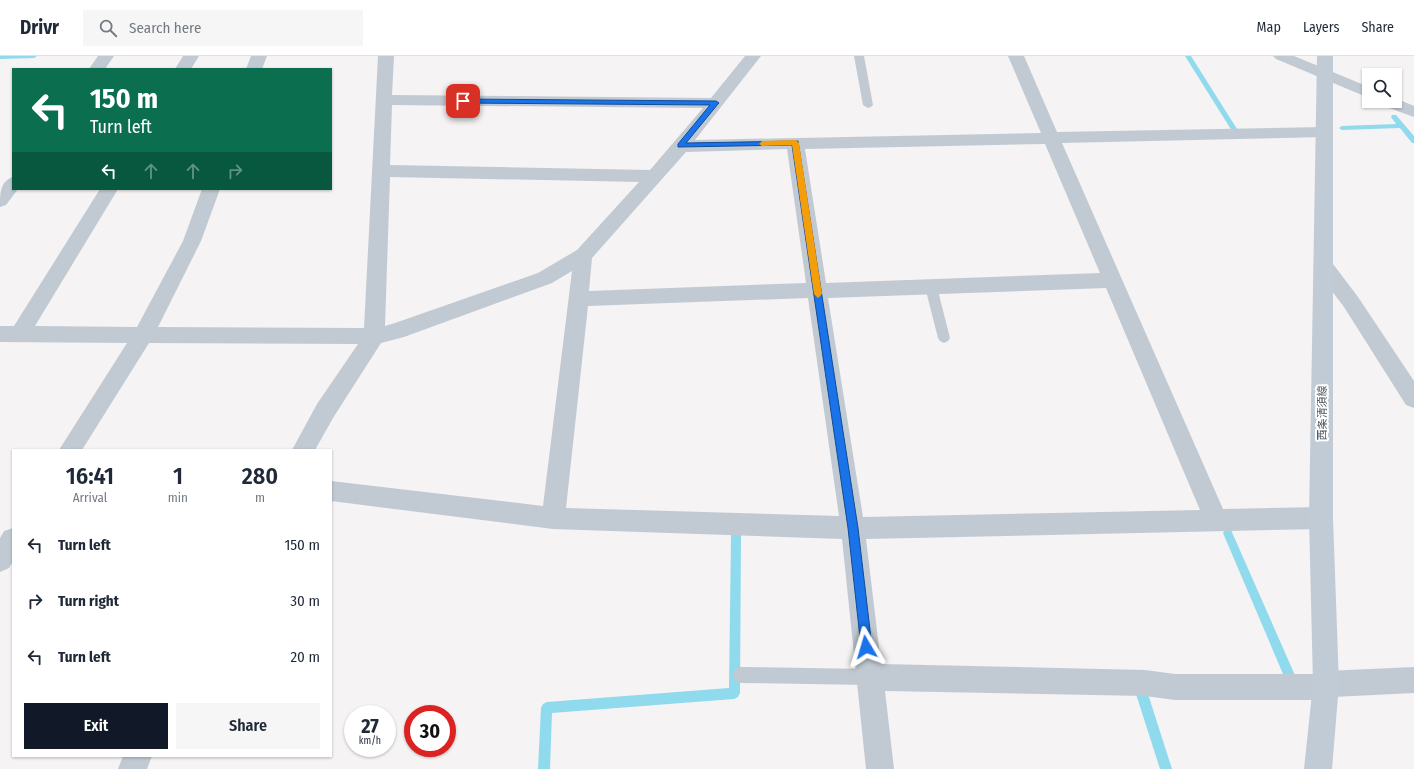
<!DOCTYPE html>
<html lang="en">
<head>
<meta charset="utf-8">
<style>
  :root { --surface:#fff; --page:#f6f6f7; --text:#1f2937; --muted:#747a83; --line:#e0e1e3; --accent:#111827 }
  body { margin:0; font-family:"Fira Sans Condensed","Noto Sans JP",sans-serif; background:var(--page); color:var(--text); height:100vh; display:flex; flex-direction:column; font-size:15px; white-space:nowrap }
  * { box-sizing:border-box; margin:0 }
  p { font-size:13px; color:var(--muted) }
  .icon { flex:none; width:22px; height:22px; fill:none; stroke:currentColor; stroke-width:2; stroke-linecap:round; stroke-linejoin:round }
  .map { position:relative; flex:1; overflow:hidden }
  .side { position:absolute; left:12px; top:393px; width:320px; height:308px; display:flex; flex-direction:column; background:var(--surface); border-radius:0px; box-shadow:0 1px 3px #0004 }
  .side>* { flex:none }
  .top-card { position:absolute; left:12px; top:12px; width:320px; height:122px; border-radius:0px; box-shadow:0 1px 3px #0004; background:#0b6e4f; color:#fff; overflow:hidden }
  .tools { position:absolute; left:1362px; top:12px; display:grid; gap:8px }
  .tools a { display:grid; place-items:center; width:40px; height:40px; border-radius:0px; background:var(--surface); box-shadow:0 1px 3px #0004; font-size:20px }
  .speed { position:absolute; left:344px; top:649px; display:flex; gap:8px; font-size:20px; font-weight:700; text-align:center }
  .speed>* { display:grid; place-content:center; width:52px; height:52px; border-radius:50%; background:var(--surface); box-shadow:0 1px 3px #0004; line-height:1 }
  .speed small { font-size:10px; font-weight:400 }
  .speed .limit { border:6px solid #d22; background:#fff; color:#111 }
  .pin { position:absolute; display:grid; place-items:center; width:34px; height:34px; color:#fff; margin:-17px; border-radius:8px; box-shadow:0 2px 6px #0006 }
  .me { position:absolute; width:44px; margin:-22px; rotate:353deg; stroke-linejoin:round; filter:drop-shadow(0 0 3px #0008) }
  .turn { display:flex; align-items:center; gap:14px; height:84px; padding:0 12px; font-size:18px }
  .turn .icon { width:52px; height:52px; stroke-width:2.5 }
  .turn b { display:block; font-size:28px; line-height:34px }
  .lanes { display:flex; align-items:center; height:38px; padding:0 12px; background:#0003; justify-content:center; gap:20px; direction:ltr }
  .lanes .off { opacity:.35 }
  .eta { display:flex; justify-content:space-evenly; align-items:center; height:68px; text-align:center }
  .eta b { font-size:24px; font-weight:600; line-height:28px }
  .cta { display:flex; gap:8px; margin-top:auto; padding:8px 12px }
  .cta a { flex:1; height:46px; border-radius:0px; background:var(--accent); color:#fff; font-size:16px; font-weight:600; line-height:46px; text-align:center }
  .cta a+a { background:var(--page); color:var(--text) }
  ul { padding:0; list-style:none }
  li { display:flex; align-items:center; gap:12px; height:56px; padding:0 12px }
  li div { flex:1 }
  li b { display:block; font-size:15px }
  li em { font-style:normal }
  header { display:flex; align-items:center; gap:24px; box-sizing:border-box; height:56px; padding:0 20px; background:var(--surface); border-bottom:1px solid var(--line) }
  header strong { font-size:19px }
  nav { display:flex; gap:22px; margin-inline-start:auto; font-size:14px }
  .search { width:280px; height:36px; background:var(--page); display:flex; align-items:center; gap:10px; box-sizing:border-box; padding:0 14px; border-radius:0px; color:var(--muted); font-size:15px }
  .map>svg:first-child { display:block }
</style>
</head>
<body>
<header>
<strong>Drivr</strong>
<div class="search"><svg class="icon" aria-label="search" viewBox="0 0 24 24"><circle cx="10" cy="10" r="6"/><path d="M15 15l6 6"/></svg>Search here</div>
<nav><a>Map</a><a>Layers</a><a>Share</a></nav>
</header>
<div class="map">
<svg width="1414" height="713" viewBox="0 0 1414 713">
  <rect width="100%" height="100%" fill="#f5f3f3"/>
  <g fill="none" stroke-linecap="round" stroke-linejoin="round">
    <g fill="#90daee" fill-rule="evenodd">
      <polygon points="0,0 37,0 34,2 0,3"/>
      <polygon points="1185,0 1191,0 1237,73 1236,75 1232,75"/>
      <polygon points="1392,59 1396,59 1414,80 1414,87 1412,87 1400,72 1342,74 1339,72 1342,70 1396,68 1391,61"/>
      <polygon points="1228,472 1231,474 1294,617 1295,621 1294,625 1290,626 1286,625 1223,477 1225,474"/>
      <polygon points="736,474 740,476 741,479 740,637 738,641 734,643 552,657 550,713 538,713 541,652 543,648 547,646 729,632 731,479 732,476"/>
      <polygon points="1142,632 1146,634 1148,638 1172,713 1160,713 1136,638 1138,634"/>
    </g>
    <g fill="#c1cad2" fill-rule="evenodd">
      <polygon points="854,0 864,0 873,49 871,51 868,52 863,49"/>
      <polygon points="931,227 935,228 937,231 950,282 948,285 944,287 940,285 938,282 925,231 927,228"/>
      <polygon points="741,611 870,613 876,615 878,621 876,627 870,629 741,627 735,625 733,619 735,613"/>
    </g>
    <g fill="#c1cad2" fill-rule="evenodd">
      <polygon points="98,0 114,0 105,13 89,13"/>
      <polygon points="183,0 199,0 191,13 175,13"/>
      <polygon points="251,0 267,0 262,13 246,13"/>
      <path d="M378,0H394L392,39L711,42L745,0H761L695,84L1041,77L1008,0H1024L1057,76L1324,71L1330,72L1332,76L1330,80L1324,81L1062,87L1223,453L1321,451L1329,454L1333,462L1329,470L1321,473L866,483L881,608L1145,614L1175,618H1319L1326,615L1414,611V637L1333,641L1325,644H1175L1145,640L885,635L894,713H866L842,483L553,473L331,445V425L543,450L572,215L552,227L404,281L381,287L333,362L315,394H292L317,348L358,288L149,287L82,394H59L127,287L0,286V270H14L100,133H118L35,270L137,271L183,185L202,133H220L201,185L158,271L364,272ZM392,49L703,52L650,114L390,109ZM1045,88L1100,217L826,227L805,93ZM787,93L806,227L589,235L592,202L686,96ZM390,121L639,126L577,194L538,217L395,267L385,270ZM1106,232L1200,454L863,461L828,242ZM808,242L839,460L566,452L588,250Z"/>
      <polygon points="1273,0 1294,0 1369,31 1369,42 1276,3"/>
      <polygon points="1395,42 1414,50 1414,61 1381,49 1379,45 1395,45"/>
      <path d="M13,121V133H18L6,149L0,151C0,138 0,125 13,121Z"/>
      <polygon points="1323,202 1330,204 1358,241 1414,325 1414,352 1406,349 1344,251 1316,214 1313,209 1316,204"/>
      <polygon points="13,472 13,505 9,512 0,516 0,482 4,475"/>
      <polygon points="123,700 152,700 147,713 118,713"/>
    </g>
    <polygon fill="#c1cbd6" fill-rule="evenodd" points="1317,0 1333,0 1333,462 1339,628 1332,713 1304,713 1313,628 1309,462"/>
  </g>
  <polygon fill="#1a73e8" stroke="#114b97" points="460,43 716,45 719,47 718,48 686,87 798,85 858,472 872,591 870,595 866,597 862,595 861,591 848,472 792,89 678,91 678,88 710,49 463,47 460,46"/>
  <polygon fill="#f59e0b" points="796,84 799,87 822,238 818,242 814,238 792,89 762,90 759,88 762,85"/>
  <g text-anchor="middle" stroke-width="4" stroke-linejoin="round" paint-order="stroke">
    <g font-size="11" fill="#4a5661" stroke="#fff">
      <text transform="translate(1322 357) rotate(-90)" y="4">西条清須線</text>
    </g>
  </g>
</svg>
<div class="tools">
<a><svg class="icon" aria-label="search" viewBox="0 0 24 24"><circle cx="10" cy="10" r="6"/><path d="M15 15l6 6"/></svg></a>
</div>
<div class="speed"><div>27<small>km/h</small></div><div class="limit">30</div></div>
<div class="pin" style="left:463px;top:45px;background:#d93025"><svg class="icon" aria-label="arrive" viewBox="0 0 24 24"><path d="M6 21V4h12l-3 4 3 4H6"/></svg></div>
<svg class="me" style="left:866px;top:591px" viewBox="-20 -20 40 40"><path d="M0-17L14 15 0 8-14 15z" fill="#1a73e8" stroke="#fff" stroke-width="4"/></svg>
<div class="top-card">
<div class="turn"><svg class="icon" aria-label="left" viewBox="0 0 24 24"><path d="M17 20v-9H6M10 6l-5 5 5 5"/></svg><div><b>150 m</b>Turn left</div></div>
<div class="lanes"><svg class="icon" aria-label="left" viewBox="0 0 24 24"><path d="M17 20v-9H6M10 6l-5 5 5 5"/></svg><svg class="icon off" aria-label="ahead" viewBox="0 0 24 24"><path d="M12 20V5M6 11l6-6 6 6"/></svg><svg class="icon off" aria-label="ahead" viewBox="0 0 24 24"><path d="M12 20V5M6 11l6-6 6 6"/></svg><svg class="icon off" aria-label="right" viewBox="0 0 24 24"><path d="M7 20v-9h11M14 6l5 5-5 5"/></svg></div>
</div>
<section class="side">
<div class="eta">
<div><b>16:41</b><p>Arrival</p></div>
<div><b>1</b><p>min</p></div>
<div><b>280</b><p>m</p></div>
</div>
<ul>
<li><svg class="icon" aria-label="left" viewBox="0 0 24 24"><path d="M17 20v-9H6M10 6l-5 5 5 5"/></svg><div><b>Turn left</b></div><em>150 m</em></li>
<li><svg class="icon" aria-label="right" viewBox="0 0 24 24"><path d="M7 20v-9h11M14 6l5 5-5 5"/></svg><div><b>Turn right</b></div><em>30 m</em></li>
<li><svg class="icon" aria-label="left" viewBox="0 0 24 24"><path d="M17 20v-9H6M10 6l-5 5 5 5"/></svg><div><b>Turn left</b></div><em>20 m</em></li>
</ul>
<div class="cta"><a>Exit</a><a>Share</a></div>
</section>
</div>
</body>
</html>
